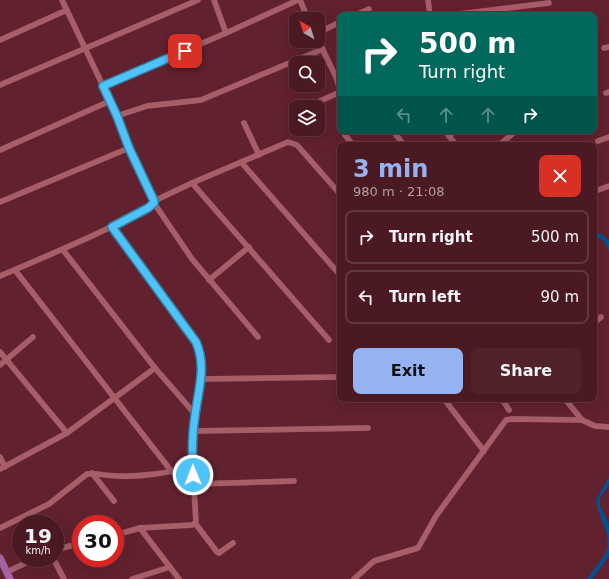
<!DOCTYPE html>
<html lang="en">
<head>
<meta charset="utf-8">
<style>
  :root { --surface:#4a1922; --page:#51222a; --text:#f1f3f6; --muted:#b2a0a5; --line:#613840; --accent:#95b2f1 }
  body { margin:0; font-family:"DejaVu Sans",sans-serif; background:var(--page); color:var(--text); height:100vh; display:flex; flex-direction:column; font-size:15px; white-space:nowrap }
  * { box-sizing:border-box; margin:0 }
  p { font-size:13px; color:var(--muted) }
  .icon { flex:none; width:22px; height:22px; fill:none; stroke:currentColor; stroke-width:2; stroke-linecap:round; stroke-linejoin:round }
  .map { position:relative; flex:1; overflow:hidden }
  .drawer { position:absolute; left:337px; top:142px; width:260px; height:260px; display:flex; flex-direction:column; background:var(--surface); border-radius:8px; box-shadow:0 4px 16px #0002,0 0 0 1px var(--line) }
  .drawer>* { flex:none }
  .top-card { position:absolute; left:337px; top:12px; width:260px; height:122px; border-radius:8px; box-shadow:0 4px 16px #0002,0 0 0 1px var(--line); background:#00695c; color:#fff; overflow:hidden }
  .needle { width:26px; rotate:321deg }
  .fabs { position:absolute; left:289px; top:12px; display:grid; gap:8px }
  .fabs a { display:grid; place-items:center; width:36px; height:36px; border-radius:8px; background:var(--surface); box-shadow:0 4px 16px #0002,0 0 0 1px var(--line); font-size:20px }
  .speed { position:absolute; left:12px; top:515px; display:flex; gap:8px; font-size:20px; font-weight:700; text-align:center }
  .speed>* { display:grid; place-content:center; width:52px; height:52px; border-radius:50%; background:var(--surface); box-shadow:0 4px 16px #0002,0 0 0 1px var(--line); line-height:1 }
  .speed small { font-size:10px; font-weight:400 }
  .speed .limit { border:6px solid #d22; background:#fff; color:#111 }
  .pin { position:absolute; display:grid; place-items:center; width:34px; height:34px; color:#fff; margin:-17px; border-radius:8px; box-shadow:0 2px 6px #0006 }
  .me { position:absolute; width:44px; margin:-22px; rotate:359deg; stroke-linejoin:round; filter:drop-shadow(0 0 3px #0008) }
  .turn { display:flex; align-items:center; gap:14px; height:84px; padding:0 16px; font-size:18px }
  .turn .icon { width:52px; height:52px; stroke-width:2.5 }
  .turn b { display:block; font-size:28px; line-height:34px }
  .lanes { display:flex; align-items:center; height:38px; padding:0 16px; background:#0003; justify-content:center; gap:20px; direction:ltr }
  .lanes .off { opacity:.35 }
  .round { display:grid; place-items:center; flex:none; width:42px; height:42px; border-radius:8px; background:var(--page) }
  .headline { display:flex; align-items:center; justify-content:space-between; height:68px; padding:0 16px }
  h1 { font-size:24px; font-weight:800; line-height:30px; color:var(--accent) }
  .primary-button { display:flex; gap:8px; margin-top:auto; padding:8px 16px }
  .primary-button a { flex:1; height:46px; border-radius:8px; background:var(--accent); color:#111; font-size:16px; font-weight:800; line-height:46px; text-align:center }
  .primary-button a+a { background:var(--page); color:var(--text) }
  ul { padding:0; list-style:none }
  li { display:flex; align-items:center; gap:12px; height:54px; margin:0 8px 6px; padding:0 8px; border:2px solid var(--line); border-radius:8px }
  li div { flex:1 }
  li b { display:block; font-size:15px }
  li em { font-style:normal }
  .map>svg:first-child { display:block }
</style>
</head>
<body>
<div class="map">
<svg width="609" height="579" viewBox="0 0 609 579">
  <rect width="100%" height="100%" fill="#62212e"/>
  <g fill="#005294">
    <polygon points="594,230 604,236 609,241 609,251 604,241 594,236"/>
    <polygon points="609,477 609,485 600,498 600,506 609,524 609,556 592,579 587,579 606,553 608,545 607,534 597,507 596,500"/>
  </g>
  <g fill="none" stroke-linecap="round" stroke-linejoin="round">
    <defs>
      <g id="minor">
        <polyline points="62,0 103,86 117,116 129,148 154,201"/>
        <polyline points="214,0 226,33"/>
        <polyline points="300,0 308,19"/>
        <polyline points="428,0 430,15"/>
        <polyline points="356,15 369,9"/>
        <polyline points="451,15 549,3"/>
        <polyline points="318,33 340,22"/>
        <polyline points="0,40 67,10"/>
        <polyline points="318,40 336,77 340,90"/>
        <polyline points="604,48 609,47"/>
        <polyline points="0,85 198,0"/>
        <polyline points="103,86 226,33 298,0"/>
        <polyline points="606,93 609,92"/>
        <polyline points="307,107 340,92"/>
        <polyline points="117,116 147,106 201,100 323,49"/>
        <polyline points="244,123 259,155"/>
        <polyline points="345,131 345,135 353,145"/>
        <polyline points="393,131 404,145"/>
        <polyline points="445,131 456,145"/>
        <polyline points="449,136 454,131"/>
        <polyline points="598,141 609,137"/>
        <polyline points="499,145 516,131"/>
        <polyline points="0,150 110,101"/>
        <polyline points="241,162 340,275"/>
        <polyline points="192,183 329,340"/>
        <polyline points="598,190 609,186"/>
        <polyline points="0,202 129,148"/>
        <polyline points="154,203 192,259 258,337"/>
        <path d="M111,227L196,342C209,371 195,402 193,432C192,462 194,491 196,521L195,523L192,525L140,528L115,535"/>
        <polyline points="63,250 155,368 195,414"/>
        <polyline points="15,270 172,472"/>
        <path d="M0,276C38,260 76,244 113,226C127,219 143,213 154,203V201L192,183L288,142L297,145L340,194"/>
        <polyline points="209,280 249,247"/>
        <polyline points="594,323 601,317"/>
        <polyline points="0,352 67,433"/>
        <polyline points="0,365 33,337"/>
        <polyline points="201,379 340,377"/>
        <polyline points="444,399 484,451"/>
        <polyline points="502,399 509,410"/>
        <polyline points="565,399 582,420"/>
        <polyline points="193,431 368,428"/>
        <polyline points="0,457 5,467"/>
        <polyline points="0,469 67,433 155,368"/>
        <polyline points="92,473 114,501"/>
        <polyline points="194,484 294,481"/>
        <polyline points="195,523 217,552 219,553 233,543"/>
        <path d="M0,528L49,504L87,474C97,473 107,476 118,476C141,477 170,473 192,466"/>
        <polyline points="140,528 179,579"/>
        <polyline points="55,550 81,543"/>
        <polyline points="53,558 64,579"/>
        <polyline points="7,572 36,558"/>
        <polyline points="132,579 170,567"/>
        <polyline points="354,579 374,561 418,548 436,516 506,420 511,419 582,420 595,426 609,427"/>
      </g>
      <polyline id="major" points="0,558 10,579"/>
    </defs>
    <use href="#minor" stroke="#743d4c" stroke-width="6"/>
    <use href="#major" stroke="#743d4c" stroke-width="8"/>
    <use href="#minor" stroke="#a75e68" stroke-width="5.5"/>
    <use href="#major" stroke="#a662a5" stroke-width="7"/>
  </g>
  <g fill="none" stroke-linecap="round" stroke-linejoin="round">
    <defs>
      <path id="route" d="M185,51L103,86L117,116L129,148L154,201V203L148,208L112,227L196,342C207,367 198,390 195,416C192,435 192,456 193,475"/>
    </defs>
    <use href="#route" stroke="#337fa1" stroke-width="10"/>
    <use href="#route" stroke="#4fc3f7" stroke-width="7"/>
  </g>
</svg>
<div class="fabs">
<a><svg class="needle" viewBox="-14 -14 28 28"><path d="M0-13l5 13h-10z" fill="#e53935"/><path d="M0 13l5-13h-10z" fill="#b2a0a5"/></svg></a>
<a><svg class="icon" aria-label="search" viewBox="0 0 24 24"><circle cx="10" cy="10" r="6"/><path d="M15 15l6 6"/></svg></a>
<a><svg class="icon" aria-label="layers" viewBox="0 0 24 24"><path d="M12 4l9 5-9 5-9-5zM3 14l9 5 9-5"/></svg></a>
</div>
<div class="speed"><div>19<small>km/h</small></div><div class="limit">30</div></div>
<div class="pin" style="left:185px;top:51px;background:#d93025"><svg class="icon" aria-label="arrive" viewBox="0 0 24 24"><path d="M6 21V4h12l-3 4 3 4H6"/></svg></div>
<svg class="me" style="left:193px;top:475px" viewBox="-20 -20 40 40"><circle r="17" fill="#4fc3f7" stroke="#fff" stroke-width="3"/><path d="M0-11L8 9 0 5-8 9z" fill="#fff"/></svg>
<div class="top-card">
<div class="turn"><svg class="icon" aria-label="right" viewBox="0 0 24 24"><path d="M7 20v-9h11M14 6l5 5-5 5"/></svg><div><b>500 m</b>Turn right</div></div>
<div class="lanes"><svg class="icon off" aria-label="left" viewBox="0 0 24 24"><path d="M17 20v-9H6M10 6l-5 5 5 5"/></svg><svg class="icon off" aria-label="ahead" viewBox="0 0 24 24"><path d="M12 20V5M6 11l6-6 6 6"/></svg><svg class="icon off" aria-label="ahead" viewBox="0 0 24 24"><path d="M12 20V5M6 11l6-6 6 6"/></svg><svg class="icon" aria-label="right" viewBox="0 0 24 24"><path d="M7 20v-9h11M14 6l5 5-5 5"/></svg></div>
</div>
<section class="drawer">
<div class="headline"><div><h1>3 min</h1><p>980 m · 21:08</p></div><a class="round" style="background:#d93025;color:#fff"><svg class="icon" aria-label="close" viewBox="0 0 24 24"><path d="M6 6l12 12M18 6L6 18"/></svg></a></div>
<ul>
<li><svg class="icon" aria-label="right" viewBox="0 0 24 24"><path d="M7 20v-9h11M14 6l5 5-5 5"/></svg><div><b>Turn right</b></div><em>500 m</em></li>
<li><svg class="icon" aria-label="left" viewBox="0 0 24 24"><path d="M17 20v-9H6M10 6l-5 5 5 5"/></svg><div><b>Turn left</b></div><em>90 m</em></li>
</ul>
<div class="primary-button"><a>Exit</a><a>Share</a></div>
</section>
</div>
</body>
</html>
